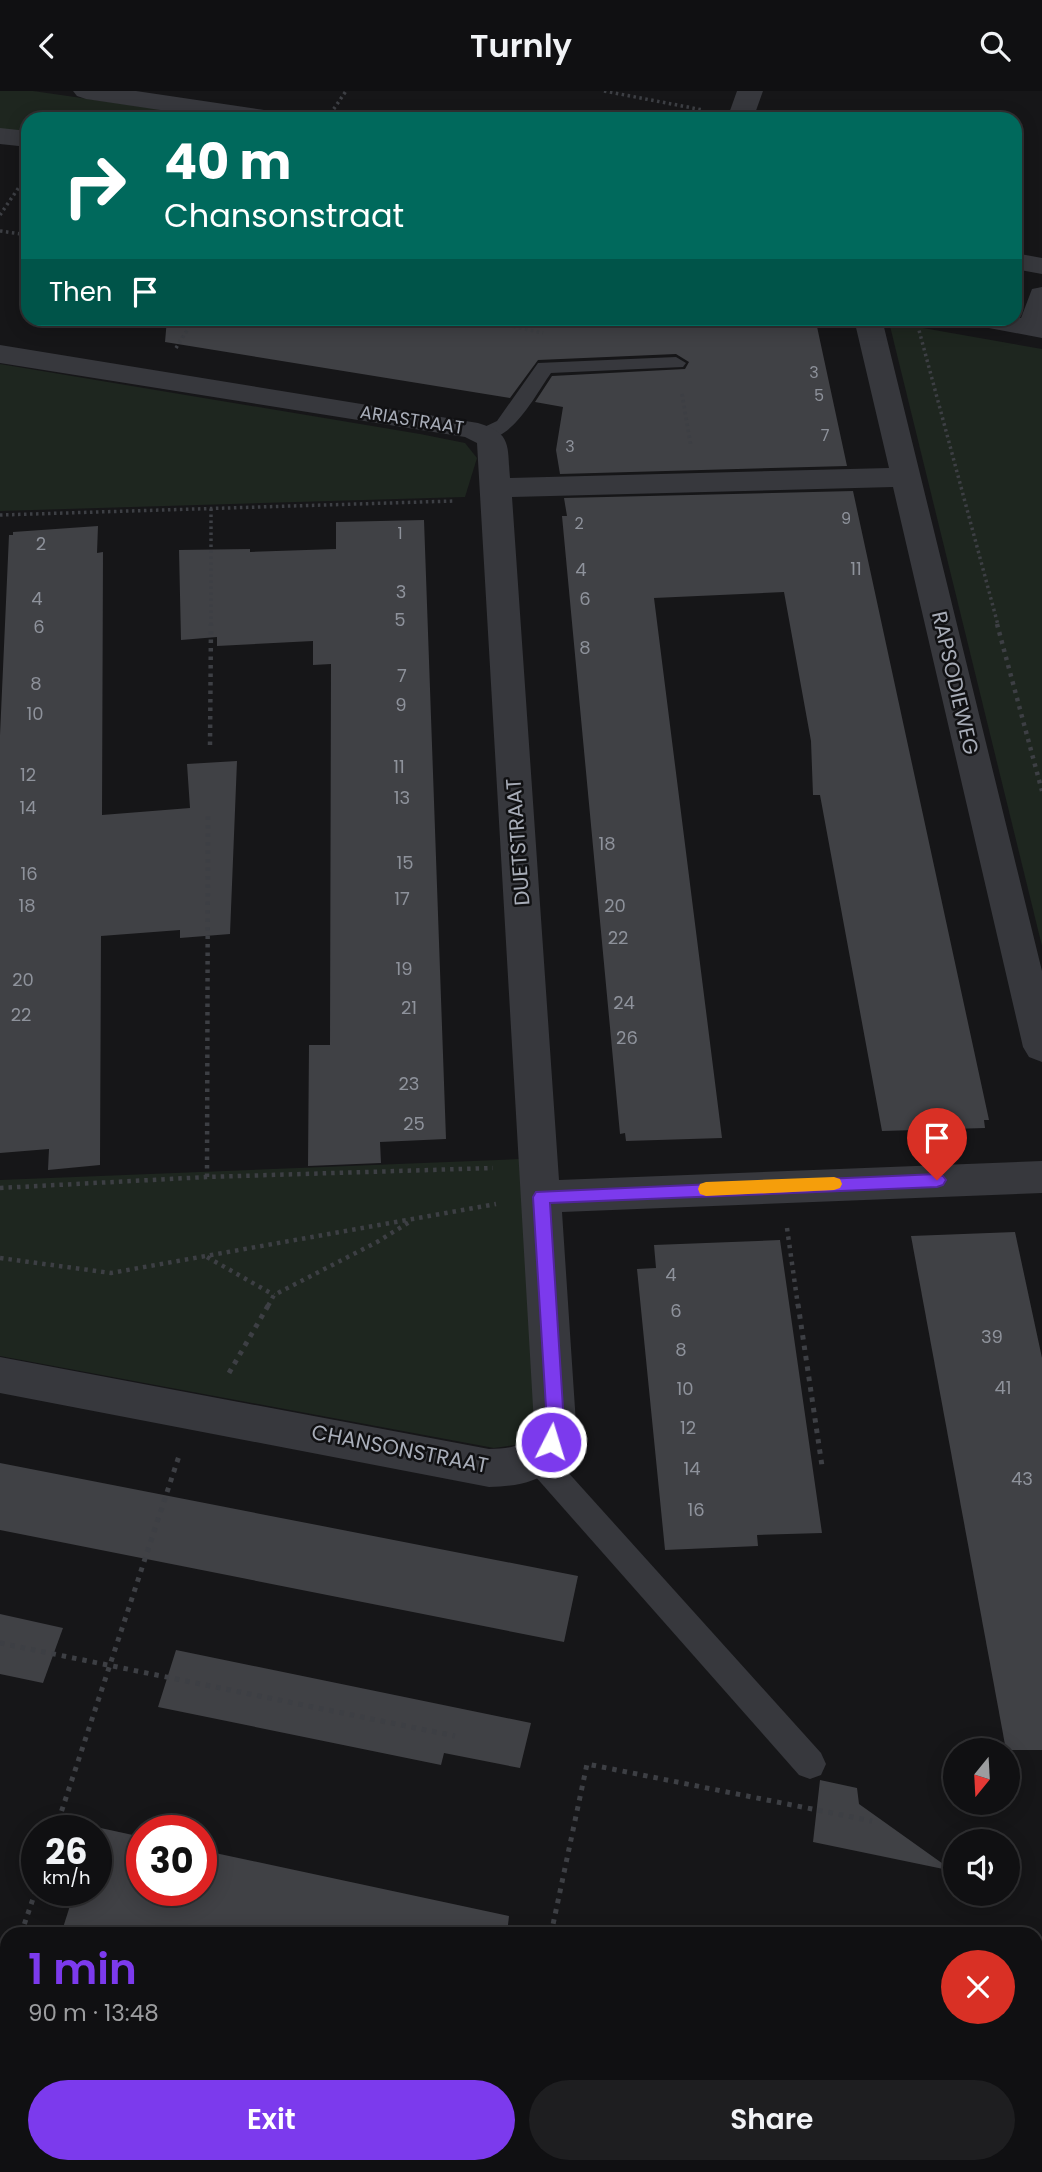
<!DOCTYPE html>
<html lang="en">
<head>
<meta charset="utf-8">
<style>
  :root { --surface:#101012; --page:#1e1e20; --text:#f1f3f6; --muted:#9c9d9f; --line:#303032; --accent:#7c3aed }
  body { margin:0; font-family:Poppins,sans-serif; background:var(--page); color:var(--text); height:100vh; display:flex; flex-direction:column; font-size:26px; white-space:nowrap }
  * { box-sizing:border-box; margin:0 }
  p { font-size:23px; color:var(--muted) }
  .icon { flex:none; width:38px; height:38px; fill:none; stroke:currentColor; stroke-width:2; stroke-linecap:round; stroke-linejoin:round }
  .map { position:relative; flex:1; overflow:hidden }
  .drawer { position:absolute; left:0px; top:1836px; width:1043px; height:247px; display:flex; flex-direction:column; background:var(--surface); border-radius:21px 21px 0 0; box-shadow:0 4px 18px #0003,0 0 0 2px var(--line) }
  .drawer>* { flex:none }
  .hud { position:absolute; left:21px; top:21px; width:1001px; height:214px; border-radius:21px; box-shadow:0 4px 18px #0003,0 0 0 2px var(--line); background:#00695c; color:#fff; overflow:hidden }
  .needle { width:46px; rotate:198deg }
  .controls { position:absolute; left:943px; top:1647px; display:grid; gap:14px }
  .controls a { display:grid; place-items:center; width:77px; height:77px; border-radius:50%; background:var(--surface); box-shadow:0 4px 18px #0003,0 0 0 2px var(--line); font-size:35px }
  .speed { position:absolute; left:21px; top:1724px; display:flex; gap:14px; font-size:35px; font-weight:700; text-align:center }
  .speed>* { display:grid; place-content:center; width:91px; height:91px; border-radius:50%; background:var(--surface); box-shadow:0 4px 18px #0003,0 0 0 2px var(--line); line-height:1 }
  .speed small { font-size:18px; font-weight:400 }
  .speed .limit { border:10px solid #d22; background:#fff; color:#111 }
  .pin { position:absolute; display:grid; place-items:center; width:60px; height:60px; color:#fff; margin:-72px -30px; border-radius:50% 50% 50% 0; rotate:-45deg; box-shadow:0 0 7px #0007 }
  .pin .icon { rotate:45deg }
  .me { position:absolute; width:77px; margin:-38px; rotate:5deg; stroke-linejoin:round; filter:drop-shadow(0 0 5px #0008) }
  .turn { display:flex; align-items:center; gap:24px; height:147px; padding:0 28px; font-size:32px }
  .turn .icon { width:91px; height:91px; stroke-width:2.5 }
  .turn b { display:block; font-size:49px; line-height:60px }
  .then { display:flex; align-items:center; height:66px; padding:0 28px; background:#0003; gap:14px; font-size:26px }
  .round { display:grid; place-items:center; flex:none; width:74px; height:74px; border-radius:37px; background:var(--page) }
  .head { display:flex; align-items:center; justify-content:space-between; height:119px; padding:0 28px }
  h1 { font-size:42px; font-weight:600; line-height:52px; color:var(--accent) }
  .primary-button { display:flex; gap:14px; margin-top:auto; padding:14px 28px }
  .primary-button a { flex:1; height:80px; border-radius:42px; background:var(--accent); color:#fff; font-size:28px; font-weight:600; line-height:80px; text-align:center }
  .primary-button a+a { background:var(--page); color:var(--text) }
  header { display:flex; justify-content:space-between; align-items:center; height:91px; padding:0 28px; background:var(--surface); font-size:32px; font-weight:600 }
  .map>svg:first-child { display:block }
</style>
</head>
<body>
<header><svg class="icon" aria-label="back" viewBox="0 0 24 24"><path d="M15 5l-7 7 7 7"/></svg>Turnly<svg class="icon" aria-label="search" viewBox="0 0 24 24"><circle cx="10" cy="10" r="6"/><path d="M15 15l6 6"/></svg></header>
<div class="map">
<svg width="1042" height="2081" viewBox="0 0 1042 2081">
  <rect width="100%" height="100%" fill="#161618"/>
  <g fill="#1e261f">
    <polygon points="0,0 33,0 228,28 28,28 28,42 0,38"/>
    <polygon points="889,231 1042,258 1042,855"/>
    <polygon points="0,273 420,343 465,352 477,367 465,406 0,420"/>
    <polygon points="520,1068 537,1333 521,1353 494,1357 0,1265 0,1089"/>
    <polygon points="23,2076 164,2076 187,2081 38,2081"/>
  </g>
  <g fill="#404145">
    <polygon points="167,228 466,228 484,231 487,228 811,228 811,231 816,231 847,375 560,383 556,359 563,316 535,311 552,285 685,278 689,271 676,263 538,269 510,307 165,251"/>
    <polygon points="853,400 989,1029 984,1029 985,1037 882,1040 820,704 813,704 811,650 784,501 654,507 722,1047 626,1050 625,1042 620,1043 562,425 567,425 564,407"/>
    <polygon points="424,429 446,1048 380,1051 381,1072 308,1075 309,954 330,954 331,573 313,574 313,550 217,555 217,546 181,549 179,459 250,458 250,461 336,458 336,431"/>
    <polygon points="98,435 97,462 103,461 102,724 190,717 187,673 237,670 230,843 180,847 180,839 101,845 100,1074 48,1079 49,1058 0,1062 0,644 9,444 13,444 13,441"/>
    <polygon points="1015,1141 1042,1267 1042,1659 1006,1659 911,1145"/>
    <polygon points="780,1149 822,1442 757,1444 758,1455 665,1459 637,1178 656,1177 654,1154"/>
    <polygon points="0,1372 578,1485 564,1551 0,1439"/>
    <polygon points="0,1523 63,1537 43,1592 0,1583"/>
    <polygon points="176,1559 531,1632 520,1677 444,1662 441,1674 158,1616"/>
    <polygon points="820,1689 857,1697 859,1713 953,1780 813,1751"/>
    <polygon points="96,1736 142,1746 142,1799 201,1799 201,1759 509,1825 507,1843 61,1843 75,1799 96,1799"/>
  </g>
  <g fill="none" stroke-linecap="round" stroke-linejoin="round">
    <g stroke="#3d3f44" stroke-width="3.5" stroke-dasharray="2.5 3.5" stroke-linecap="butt">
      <polyline points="604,0 703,19"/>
      <polyline points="327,28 346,0"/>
      <polyline points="0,124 28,83"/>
      <polyline points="0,140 28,144"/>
      <polyline points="478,228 543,242"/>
      <polyline points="916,228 998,534"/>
      <polyline points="176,257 194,228"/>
      <polyline points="682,303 691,356"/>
      <polyline points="0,424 454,410"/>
      <polyline points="211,534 211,417"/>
    </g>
    <g stroke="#3d3f44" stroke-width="4.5" stroke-dasharray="3.5 5" stroke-linecap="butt">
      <polyline points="997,533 1042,700"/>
      <polyline points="210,654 211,533"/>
      <polyline points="207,1086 208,724"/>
      <polyline points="0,1097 207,1086 493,1077"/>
      <polyline points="787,1137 798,1215"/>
      <polyline points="207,1166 274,1204"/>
      <polyline points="0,1167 111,1182 496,1113"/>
      <polyline points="268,1215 274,1204 377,1151 411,1130"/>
    </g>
    <g stroke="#3d3f44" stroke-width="5" stroke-dasharray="4.5 6" stroke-linecap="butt">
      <polyline points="798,1213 822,1375"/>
      <polyline points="229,1282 269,1213"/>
      <polyline points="0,1552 455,1645"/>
      <polyline points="55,1740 179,1365"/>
      <polyline points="21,1843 37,1796"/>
      <polyline points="551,1843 587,1673 872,1730"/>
      <polyline points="0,1908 7,1886"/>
      <polyline points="0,1911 7,1913"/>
      <polyline points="0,2075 15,2081"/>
      <polyline points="743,2076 768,2081"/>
    </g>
    <g fill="#37383d" fill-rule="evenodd">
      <path d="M676,266L686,272L683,276L551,282C535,304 510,356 478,347L475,343L478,339L497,330L538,272Z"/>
      <polygon points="537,1354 547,1358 821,1662 826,1673 821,1684 810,1688 799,1684 527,1376 522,1367 527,1358"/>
    </g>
    <g fill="#37383d" fill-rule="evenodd">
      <polygon points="73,0 136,0 271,20 280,23 284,28 221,28 86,8 77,5"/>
      <polygon points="737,0 763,0 753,28 727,28"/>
      <polygon points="0,37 28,40 28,56 0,53"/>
      <polygon points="1015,162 1042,167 1042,183 1015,178"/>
      <polygon points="1042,196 1042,247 973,234 969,228 1021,227 1032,198"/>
      <path d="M854,228H882L1042,880V971L1029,966L1023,956L893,396L512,406L559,1089L1042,1070V1102L562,1121L576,1333C563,1382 538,1395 489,1396L0,1302V1266L489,1358C511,1357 527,1357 534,1333L477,352L465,346L0,272V254L478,332C513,342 507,356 510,387L889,377Z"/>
      <polygon points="0,1983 7,1984 7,2036 0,2033"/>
      <polygon points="263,2076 336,2076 338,2081 265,2081"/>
    </g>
  </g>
  <polygon fill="#7c3aed" stroke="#51269a" stroke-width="2" points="937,1083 943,1085 946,1089 943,1094 937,1096 550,1112 564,1333 558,1356 551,1358 545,1356 543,1351 547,1333 533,1106 536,1101"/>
  <polygon fill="#f59e0b" points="834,1086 840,1088 842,1093 840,1097 834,1099 706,1105 700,1103 698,1098 700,1093 706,1091"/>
  <g text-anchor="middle" stroke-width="5" stroke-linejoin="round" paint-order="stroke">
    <g font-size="16" fill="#8e929b">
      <text x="814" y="287">3</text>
      <text x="819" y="310">5</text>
      <text x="825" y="350">7</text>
      <text x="570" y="361">3</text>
      <text x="846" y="433">9</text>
      <text x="579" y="438">2</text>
      <text x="400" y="448">1</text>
    </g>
    <g font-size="18" fill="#a8adb8" stroke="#111113">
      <text transform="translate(412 329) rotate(9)" y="6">ARIASTRAAT</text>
    </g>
    <g font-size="18" fill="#8e929b">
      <text x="41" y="459">2</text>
      <text x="856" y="484">11</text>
      <text x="581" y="485">4</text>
      <text x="401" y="507">3</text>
      <text x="37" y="514">4</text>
      <text x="585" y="514">6</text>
      <text x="400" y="535">5</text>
      <text x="39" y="542">6</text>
      <text x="585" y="563">8</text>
      <text x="402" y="591">7</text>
      <text x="36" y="599">8</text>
      <text x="401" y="620">9</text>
      <text x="35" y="629">10</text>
      <text x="399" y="682">11</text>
      <text x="28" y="690">12</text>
      <text x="402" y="713">13</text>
      <text x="28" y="723">14</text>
      <text x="607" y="759">18</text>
      <text x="405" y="778">15</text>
      <text x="29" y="789">16</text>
      <text x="402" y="814">17</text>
      <text x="27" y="821">18</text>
      <text x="615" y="821">20</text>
      <text x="618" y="853">22</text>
      <text x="404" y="884">19</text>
      <text x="23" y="895">20</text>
      <text x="624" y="918">24</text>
      <text x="409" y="923">21</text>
      <text x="21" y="930">22</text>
      <text x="627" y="953">26</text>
      <text x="409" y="999">23</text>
      <text x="414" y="1039">25</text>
      <text x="671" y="1190">4</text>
      <text x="676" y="1226">6</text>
      <text x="992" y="1252">39</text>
      <text x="681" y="1265">8</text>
      <text x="1003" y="1303">41</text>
      <text x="685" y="1304">10</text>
      <text x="688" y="1343">12</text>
      <text x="692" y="1384">14</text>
      <text x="1022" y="1394">43</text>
      <text x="696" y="1425">16</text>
    </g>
    <g font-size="21" fill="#a8adb8" stroke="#111113">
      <text transform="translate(955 592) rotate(77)" y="7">RAPSODIEWEG</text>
      <text transform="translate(518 751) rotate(-94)" y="7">DUETSTRAAT</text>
      <text transform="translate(400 1358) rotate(11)" y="7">CHANSONSTRAAT</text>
    </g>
  </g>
</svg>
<div class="controls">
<a><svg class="needle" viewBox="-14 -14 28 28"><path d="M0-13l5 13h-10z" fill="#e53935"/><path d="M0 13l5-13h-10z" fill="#9c9d9f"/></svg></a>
<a><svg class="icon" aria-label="sound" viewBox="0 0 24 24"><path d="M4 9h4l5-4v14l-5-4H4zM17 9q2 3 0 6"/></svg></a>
</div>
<div class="speed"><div>26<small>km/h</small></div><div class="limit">30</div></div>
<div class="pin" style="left:937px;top:1089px;background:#d93025"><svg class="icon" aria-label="arrive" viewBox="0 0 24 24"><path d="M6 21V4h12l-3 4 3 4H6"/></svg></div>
<svg class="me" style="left:551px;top:1351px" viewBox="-20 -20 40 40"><circle r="17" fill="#7c3aed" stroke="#fff" stroke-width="3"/><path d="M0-11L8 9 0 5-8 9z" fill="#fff"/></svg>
<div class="hud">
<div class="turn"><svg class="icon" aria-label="right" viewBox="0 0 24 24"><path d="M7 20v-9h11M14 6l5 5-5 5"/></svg><div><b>40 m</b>Chansonstraat</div></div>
<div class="then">Then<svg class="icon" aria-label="arrive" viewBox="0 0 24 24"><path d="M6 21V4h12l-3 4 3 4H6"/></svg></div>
</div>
<section class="drawer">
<div class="head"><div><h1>1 min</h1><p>90 m · 13:48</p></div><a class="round" style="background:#d93025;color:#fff"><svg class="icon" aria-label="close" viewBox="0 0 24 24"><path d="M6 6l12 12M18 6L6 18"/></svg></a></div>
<div class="primary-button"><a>Exit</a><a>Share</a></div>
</section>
</div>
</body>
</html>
